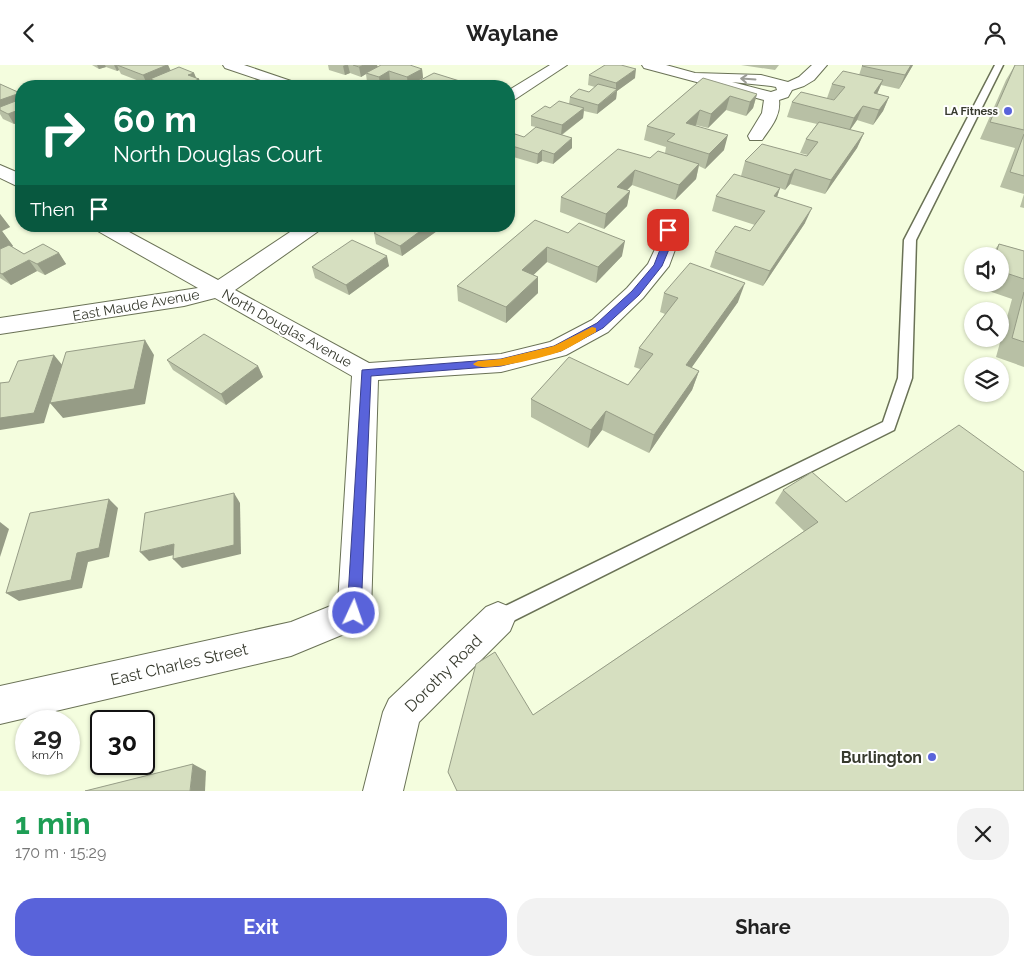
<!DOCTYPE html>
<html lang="en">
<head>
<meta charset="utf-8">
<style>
  :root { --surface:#fff; --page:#f2f2f2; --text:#222; --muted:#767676; --accent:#5963da }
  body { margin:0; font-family:Raleway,sans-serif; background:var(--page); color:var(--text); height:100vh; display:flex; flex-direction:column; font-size:19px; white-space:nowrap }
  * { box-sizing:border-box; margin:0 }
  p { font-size:16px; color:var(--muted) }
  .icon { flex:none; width:28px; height:28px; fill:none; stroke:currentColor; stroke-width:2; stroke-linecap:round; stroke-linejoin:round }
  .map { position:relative; height:726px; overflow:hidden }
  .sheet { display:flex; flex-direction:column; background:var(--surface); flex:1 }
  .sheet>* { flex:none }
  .hud { position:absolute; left:15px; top:15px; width:500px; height:152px; border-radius:20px; box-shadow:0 1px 4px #0004; background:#0b6e4f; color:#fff; overflow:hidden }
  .controls { position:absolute; left:964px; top:182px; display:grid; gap:10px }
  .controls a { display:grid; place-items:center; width:45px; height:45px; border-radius:50%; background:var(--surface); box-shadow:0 1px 4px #0004; font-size:25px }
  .speed { position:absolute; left:15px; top:645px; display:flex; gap:10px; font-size:25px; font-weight:700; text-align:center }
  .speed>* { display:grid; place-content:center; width:65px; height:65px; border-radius:50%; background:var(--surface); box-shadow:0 1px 4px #0004; line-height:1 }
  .speed small { font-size:12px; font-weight:400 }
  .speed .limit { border:2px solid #111; border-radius:8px; background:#fff; color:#111 }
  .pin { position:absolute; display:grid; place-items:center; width:42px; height:42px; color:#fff; margin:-21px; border-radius:10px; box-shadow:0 2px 8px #0006 }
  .me { position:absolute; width:55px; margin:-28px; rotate:3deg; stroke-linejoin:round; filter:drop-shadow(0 0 4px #0008) }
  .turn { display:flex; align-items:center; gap:18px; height:105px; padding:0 15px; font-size:22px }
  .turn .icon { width:65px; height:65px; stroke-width:2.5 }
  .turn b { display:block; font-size:35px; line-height:42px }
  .then { display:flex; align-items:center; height:48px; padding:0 15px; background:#0003; gap:10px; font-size:19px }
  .round { display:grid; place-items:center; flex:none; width:52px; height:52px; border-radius:20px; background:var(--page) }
  .overview { display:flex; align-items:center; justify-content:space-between; height:85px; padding:0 15px }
  h1 { font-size:30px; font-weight:700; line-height:38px; color:#1e9e55 }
  .cta { display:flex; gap:10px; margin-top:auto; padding:10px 15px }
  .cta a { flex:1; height:58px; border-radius:20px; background:var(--accent); color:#fff; font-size:20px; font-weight:700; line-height:58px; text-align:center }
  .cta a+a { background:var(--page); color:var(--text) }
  header { display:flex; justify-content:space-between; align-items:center; height:65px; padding:0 15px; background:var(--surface); font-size:22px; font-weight:700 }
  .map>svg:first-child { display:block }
</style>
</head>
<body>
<header><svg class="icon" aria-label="back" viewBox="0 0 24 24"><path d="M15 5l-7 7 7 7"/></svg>Waylane<svg class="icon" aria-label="person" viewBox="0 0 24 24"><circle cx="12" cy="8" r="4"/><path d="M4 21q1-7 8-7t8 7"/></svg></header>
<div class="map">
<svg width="1024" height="726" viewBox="0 0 1024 726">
  <rect width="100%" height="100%" fill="#f4fdde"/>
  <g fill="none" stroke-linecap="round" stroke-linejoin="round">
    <defs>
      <polygon id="lane" points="995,0 1003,0 916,175 912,313 894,365 505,560 498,563 491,560 489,554 491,548 883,357 898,313 904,175"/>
      <g id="street">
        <polygon points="223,0 244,0 297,18 300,21 278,21 225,3"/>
        <polygon points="550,0 567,0 514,35 509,37 509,25"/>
        <path d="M642,0H666L695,8L761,10L788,17L799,12L812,0H827L814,15L804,21L792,25L788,32L779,35C781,51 771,62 762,75H750L748,71L762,48L764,35L644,3ZM732,17L771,21L776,22L777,25L771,27Z"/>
        <polygon points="0,100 21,109 21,123 0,113"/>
        <polygon points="668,159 675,161 678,165 676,182 669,201 643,233 608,267 566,290 501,307 378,315 371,548 366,560 291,591 0,659 0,621 291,557 338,538 352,311 215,233 184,241 0,269 0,253 198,223 96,165 93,161 118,161 218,215 299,161 323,161 320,165 235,225 369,298 501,289 550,277 592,255 627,223 648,199 656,182 658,165 661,161"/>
        <polygon points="498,537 510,542 515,554 510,566 419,657 403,726 363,726 383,647 389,634 486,542"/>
      </g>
    </defs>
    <use href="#lane" stroke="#6a7256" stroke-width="3"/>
    <use href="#street" stroke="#6a7256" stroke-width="2"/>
    <use href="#lane" fill="#fff" fill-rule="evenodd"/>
    <use href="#street" fill="#fff" fill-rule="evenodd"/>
  </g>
  <g fill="#b8c0a5">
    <polygon points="92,0 168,0 171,6 194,8 196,13 199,14 201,20 226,21 153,21 152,17 147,19 121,9 119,5 117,6 106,2 99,4"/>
    <polygon points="328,0 377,0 378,2 422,4 423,13 408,21 390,16 380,21 367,17 366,9 361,12 350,8 345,10 329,5"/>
    <polygon points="741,0 779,0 775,5"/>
    <polygon points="913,0 899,24 881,20 877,29 889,32 883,46 873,60 857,55 850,65 864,68 857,83 825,129 790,119 785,125 780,123 777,132 805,158 763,221 710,202 715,187 750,166 755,160 712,146 716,131 741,111 745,96 807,91 808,90 800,88 806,74 817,59 787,52 792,37 834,35 835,35 827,33 832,19 859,10 862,1"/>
    <polygon points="1015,0 1024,0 1024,129 1000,122 1015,83 980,74 1006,15"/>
    <polygon points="589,10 635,13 617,26 616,34 597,49 584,46 583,53 562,70 572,83 553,99 542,96 537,99 510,91 510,98 509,99 509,67 524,72 536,62 531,61 531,51 550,43 569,39 570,32 589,27 595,22 588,20"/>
    <polygon points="703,13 757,29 753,43 746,51 726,45 708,63 696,60 695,61 724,85 705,104 699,101 696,114 675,135 632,120 627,125 630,126 627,141 604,164 560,147 561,132 650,93 665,88 666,82 644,75 647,61"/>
    <polygon points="0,19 20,28 21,30 21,56 14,59 3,54 0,49"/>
    <polygon points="1024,129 1024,143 1020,142"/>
    <polygon points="0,149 10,162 2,166 13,181 12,182 24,189 59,188 66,199 45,210 37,206 11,220 0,213"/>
    <polygon points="535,155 622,191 596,218 547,197 533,210 538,228 506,258 458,236 457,221"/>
    <polygon points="380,161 436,161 437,166 402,191 376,179 374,168 380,164"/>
    <polygon points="999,179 1024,186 1024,302 996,292 1012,234 977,222 978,219 1000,219 1000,191 990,191"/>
    <polygon points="389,201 349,230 315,213 312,202"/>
    <polygon points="664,228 738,237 691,303 699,306 692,325 649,388 602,365 588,383 531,352 531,334 628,320 640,304 634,302 639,283 665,249 660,247"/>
    <polygon points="167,295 258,301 263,312 226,340 173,305"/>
    <polygon points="783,425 846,437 1024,726 457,726 448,707 533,650 804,466 775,438"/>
  </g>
  <g fill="#969c86">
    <polygon points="97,0 105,0 106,2 99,4"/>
    <polygon points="114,0 117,0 119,5 117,6"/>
    <polygon points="167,0 168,0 172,9 150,14 152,17 147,19 143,10"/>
    <polygon points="345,0 348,0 350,8 345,10 343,1"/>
    <polygon points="364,0 377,0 378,3 366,8 366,9 361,12 359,2"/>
    <polygon points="911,0 913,0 899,24 905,10"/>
    <polygon points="422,4 423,13 408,21 407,12"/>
    <polygon points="636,4 635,13 617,26 616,34 597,49 598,40 616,26 616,18"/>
    <polygon points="389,6 390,16 380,21 379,12"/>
    <polygon points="194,8 197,15 199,14 202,21 182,21 188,10"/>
    <polygon points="883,15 877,29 874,28"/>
    <polygon points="466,18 466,21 460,21"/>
    <polygon points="20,28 21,30 21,40 0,45 0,35"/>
    <polygon points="757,29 753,43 746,51 750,37"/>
    <polygon points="730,31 726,45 708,63 711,49"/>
    <polygon points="889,32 883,46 873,60 879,45"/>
    <polygon points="863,41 857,55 848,68 854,53"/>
    <polygon points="584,43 583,53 561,70 562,60"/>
    <polygon points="21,44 21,56 14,59 8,49"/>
    <polygon points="700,45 696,60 683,72 686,58"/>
    <polygon points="864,68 857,83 825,129 831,115"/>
    <polygon points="728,70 724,85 705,104 709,89"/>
    <polygon points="572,73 572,83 553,99 554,89"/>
    <polygon points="542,85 542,96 537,99 538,89"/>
    <polygon points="510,88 510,98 509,99 509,89"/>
    <polygon points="699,99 696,114 675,135 679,120"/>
    <polygon points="795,104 790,119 785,125 790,110"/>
    <polygon points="635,105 632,120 615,137 617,122"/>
    <polygon points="780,123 775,138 774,131"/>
    <polygon points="630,126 627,141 604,164 606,149"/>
    <polygon points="812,143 805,158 763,221 770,206"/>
    <polygon points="0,149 10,162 2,166 13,181 0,188"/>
    <polygon points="427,161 436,161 437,166 402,191 400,181"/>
    <polygon points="625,176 622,191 596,218 598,202"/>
    <polygon points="547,182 547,197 522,221 522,205"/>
    <polygon points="59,188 66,199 45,210 37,199"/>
    <polygon points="387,191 389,201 349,230 346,220"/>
    <polygon points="29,195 37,206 11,220 2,209"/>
    <polygon points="538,212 538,228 506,258 506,242"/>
    <polygon points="745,218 738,237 680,319 686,300"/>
    <polygon points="145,275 154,290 145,339 63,353 50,338 44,358 0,365 0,353 54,290 63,301"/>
    <polygon points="258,301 263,312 226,340 221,329"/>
    <polygon points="699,306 692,325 649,388 654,370"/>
    <polygon points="606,346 602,365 588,383 591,365"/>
    <polygon points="234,428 240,438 241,489 182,503 173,494"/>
    <polygon points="109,434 118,443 109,492 88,497 82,523 19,536 6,528 77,488"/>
    <polygon points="0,457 9,464 0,492"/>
    <polygon points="174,479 182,488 149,496 140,487"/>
    <polygon points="193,699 206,706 205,726 190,726"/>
  </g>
  <g fill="#d6dfc0" stroke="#969c86">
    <polygon points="117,0 167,0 143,10"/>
    <polygon points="353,0 364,0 359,2"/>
    <polygon points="381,0 410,0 422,4 407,12 389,6 379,12 366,8"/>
    <polygon points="605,0 621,0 636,4 616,18 589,10"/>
    <polygon points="863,0 911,0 905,10 862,1"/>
    <polygon points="1015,0 1024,0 1024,65 990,57"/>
    <polygon points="179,2 194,8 188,10 199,14 182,21 170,21 150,14"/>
    <polygon points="843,6 883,15 874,28 889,32 879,45 863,41 854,53 792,37 801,27 834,35 845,22 832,19"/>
    <polygon points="434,8 466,18 460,21 440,21 435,20 432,21 409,21"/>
    <polygon points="703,13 757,29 750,37 730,31 711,49 700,45 686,58 728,70 709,89 667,76 675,69 647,61"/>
    <polygon points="210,16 226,21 197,21"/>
    <polygon points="0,19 20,28 0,35"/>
    <polygon points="598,19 617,24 598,40 570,32 579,24 589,27"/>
    <polygon points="21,34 21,44 8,49 0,45 0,42"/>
    <polygon points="559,36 584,43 562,60 531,51 545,41 550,43"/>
    <polygon points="819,57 864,68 831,115 795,104 790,110 745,96 762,79 807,91 818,77 806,74"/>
    <polygon points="536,62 572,73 554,89 542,85 538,89 509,80 509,67 524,72"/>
    <polygon points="1024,69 1024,111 1010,107"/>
    <polygon points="618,84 650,93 658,86 699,99 679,120 635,105 617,122 630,126 606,149 561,132"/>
    <polygon points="734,109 780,123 774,131 812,143 770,206 715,187 735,161 750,166 765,146 716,131"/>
    <polygon points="535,155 568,168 579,158 625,176 598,202 547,182 522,205 538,212 506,242 457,221"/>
    <polygon points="384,161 427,161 400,181 374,168"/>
    <polygon points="352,175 387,191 346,220 312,202"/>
    <polygon points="43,179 59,188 37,199 29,195 2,209 0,208 0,184 9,180 24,189"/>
    <polygon points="999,179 1024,186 1024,214 1000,206 1000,191 995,191"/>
    <polygon points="690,198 745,218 686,300 699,306 654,370 606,346 591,365 531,334 569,292 628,320 653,289 639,283 678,233 664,228"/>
    <polygon points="1024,227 1024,277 1012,273"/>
    <polygon points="204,269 258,301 221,329 167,295"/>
    <polygon points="145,275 134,324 50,338 66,287"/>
    <polygon points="54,290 34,348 0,353 0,318 9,317 18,296"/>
    <polygon points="959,360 1024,407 1024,726 457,726 448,707 476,599 495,587 533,650 818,457 783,425 812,407 846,437"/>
    <polygon points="234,428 234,480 173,494 174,479 140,487 145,448"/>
    <polygon points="109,434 99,483 77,488 71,515 6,528 30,448"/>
    <polygon points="193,699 190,726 85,726"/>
  </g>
  <defs><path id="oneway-shaft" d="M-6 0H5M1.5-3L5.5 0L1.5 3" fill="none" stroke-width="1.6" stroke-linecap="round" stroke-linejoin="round" transform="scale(1.25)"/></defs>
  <use stroke="#9b9c96" href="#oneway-shaft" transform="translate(748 14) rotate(-176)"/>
  <polygon fill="#5963da" stroke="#3a408e" points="665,163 672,165 670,182 662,201 639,230 603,263 561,286 501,301 371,311 361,548 359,553 354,555 349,553 347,548 362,305 501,294 554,281 597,258 632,226 654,200 661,182"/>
  <path fill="#f59e0b" d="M592,262L596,263V267C585,273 573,281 562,286C549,291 481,309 473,299L478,296L501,294L554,281Z"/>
  <g fill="#5963da" stroke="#fff" stroke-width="2">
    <circle cx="1008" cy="46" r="5"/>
    <circle cx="932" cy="692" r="5"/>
  </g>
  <g text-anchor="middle" stroke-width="4" stroke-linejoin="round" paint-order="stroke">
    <g font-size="11" font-weight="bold" fill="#373a2e" stroke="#fff" text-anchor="end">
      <text x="998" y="50">LA Fitness</text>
    </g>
    <g font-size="14" fill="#373a2e" stroke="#fff">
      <text transform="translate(136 240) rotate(-10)" y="5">East Maude Avenue</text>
      <text transform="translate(287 263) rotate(29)" y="5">North Douglas Avenue</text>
    </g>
    <g font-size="16" fill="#373a2e" stroke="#fff">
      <text transform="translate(179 599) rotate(-13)" y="6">East Charles Street</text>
      <text transform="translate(443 608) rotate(-45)" y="6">Dorothy Road</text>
    </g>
    <g font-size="16" font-weight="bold" fill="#373a2e" stroke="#fff" text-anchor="end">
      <text x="922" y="698">Burlington</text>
    </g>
  </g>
</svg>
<div class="controls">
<a><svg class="icon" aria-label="sound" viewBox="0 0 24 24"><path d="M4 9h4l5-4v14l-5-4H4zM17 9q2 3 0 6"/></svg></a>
<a><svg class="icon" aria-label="search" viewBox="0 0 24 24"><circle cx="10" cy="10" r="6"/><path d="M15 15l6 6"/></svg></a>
<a><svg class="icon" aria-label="layers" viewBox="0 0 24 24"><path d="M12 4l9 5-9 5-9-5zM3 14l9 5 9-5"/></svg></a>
</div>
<div class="speed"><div>29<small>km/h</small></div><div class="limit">30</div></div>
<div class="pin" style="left:668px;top:165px;background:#d93025"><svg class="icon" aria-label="arrive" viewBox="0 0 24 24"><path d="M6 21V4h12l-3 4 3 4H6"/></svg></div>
<svg class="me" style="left:354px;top:548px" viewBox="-20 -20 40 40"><circle r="17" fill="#5963da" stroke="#fff" stroke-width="3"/><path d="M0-11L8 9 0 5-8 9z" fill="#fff"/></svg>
<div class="hud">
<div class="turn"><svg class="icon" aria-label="right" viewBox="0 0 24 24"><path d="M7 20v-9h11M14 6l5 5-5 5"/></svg><div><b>60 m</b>North Douglas Court</div></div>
<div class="then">Then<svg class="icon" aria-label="arrive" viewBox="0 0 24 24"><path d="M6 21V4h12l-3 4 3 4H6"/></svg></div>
</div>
</div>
<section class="sheet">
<div class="overview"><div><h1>1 min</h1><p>170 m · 15:29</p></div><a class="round"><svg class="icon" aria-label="close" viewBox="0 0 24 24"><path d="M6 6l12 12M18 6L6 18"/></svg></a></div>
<div class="cta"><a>Exit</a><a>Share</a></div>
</section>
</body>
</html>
